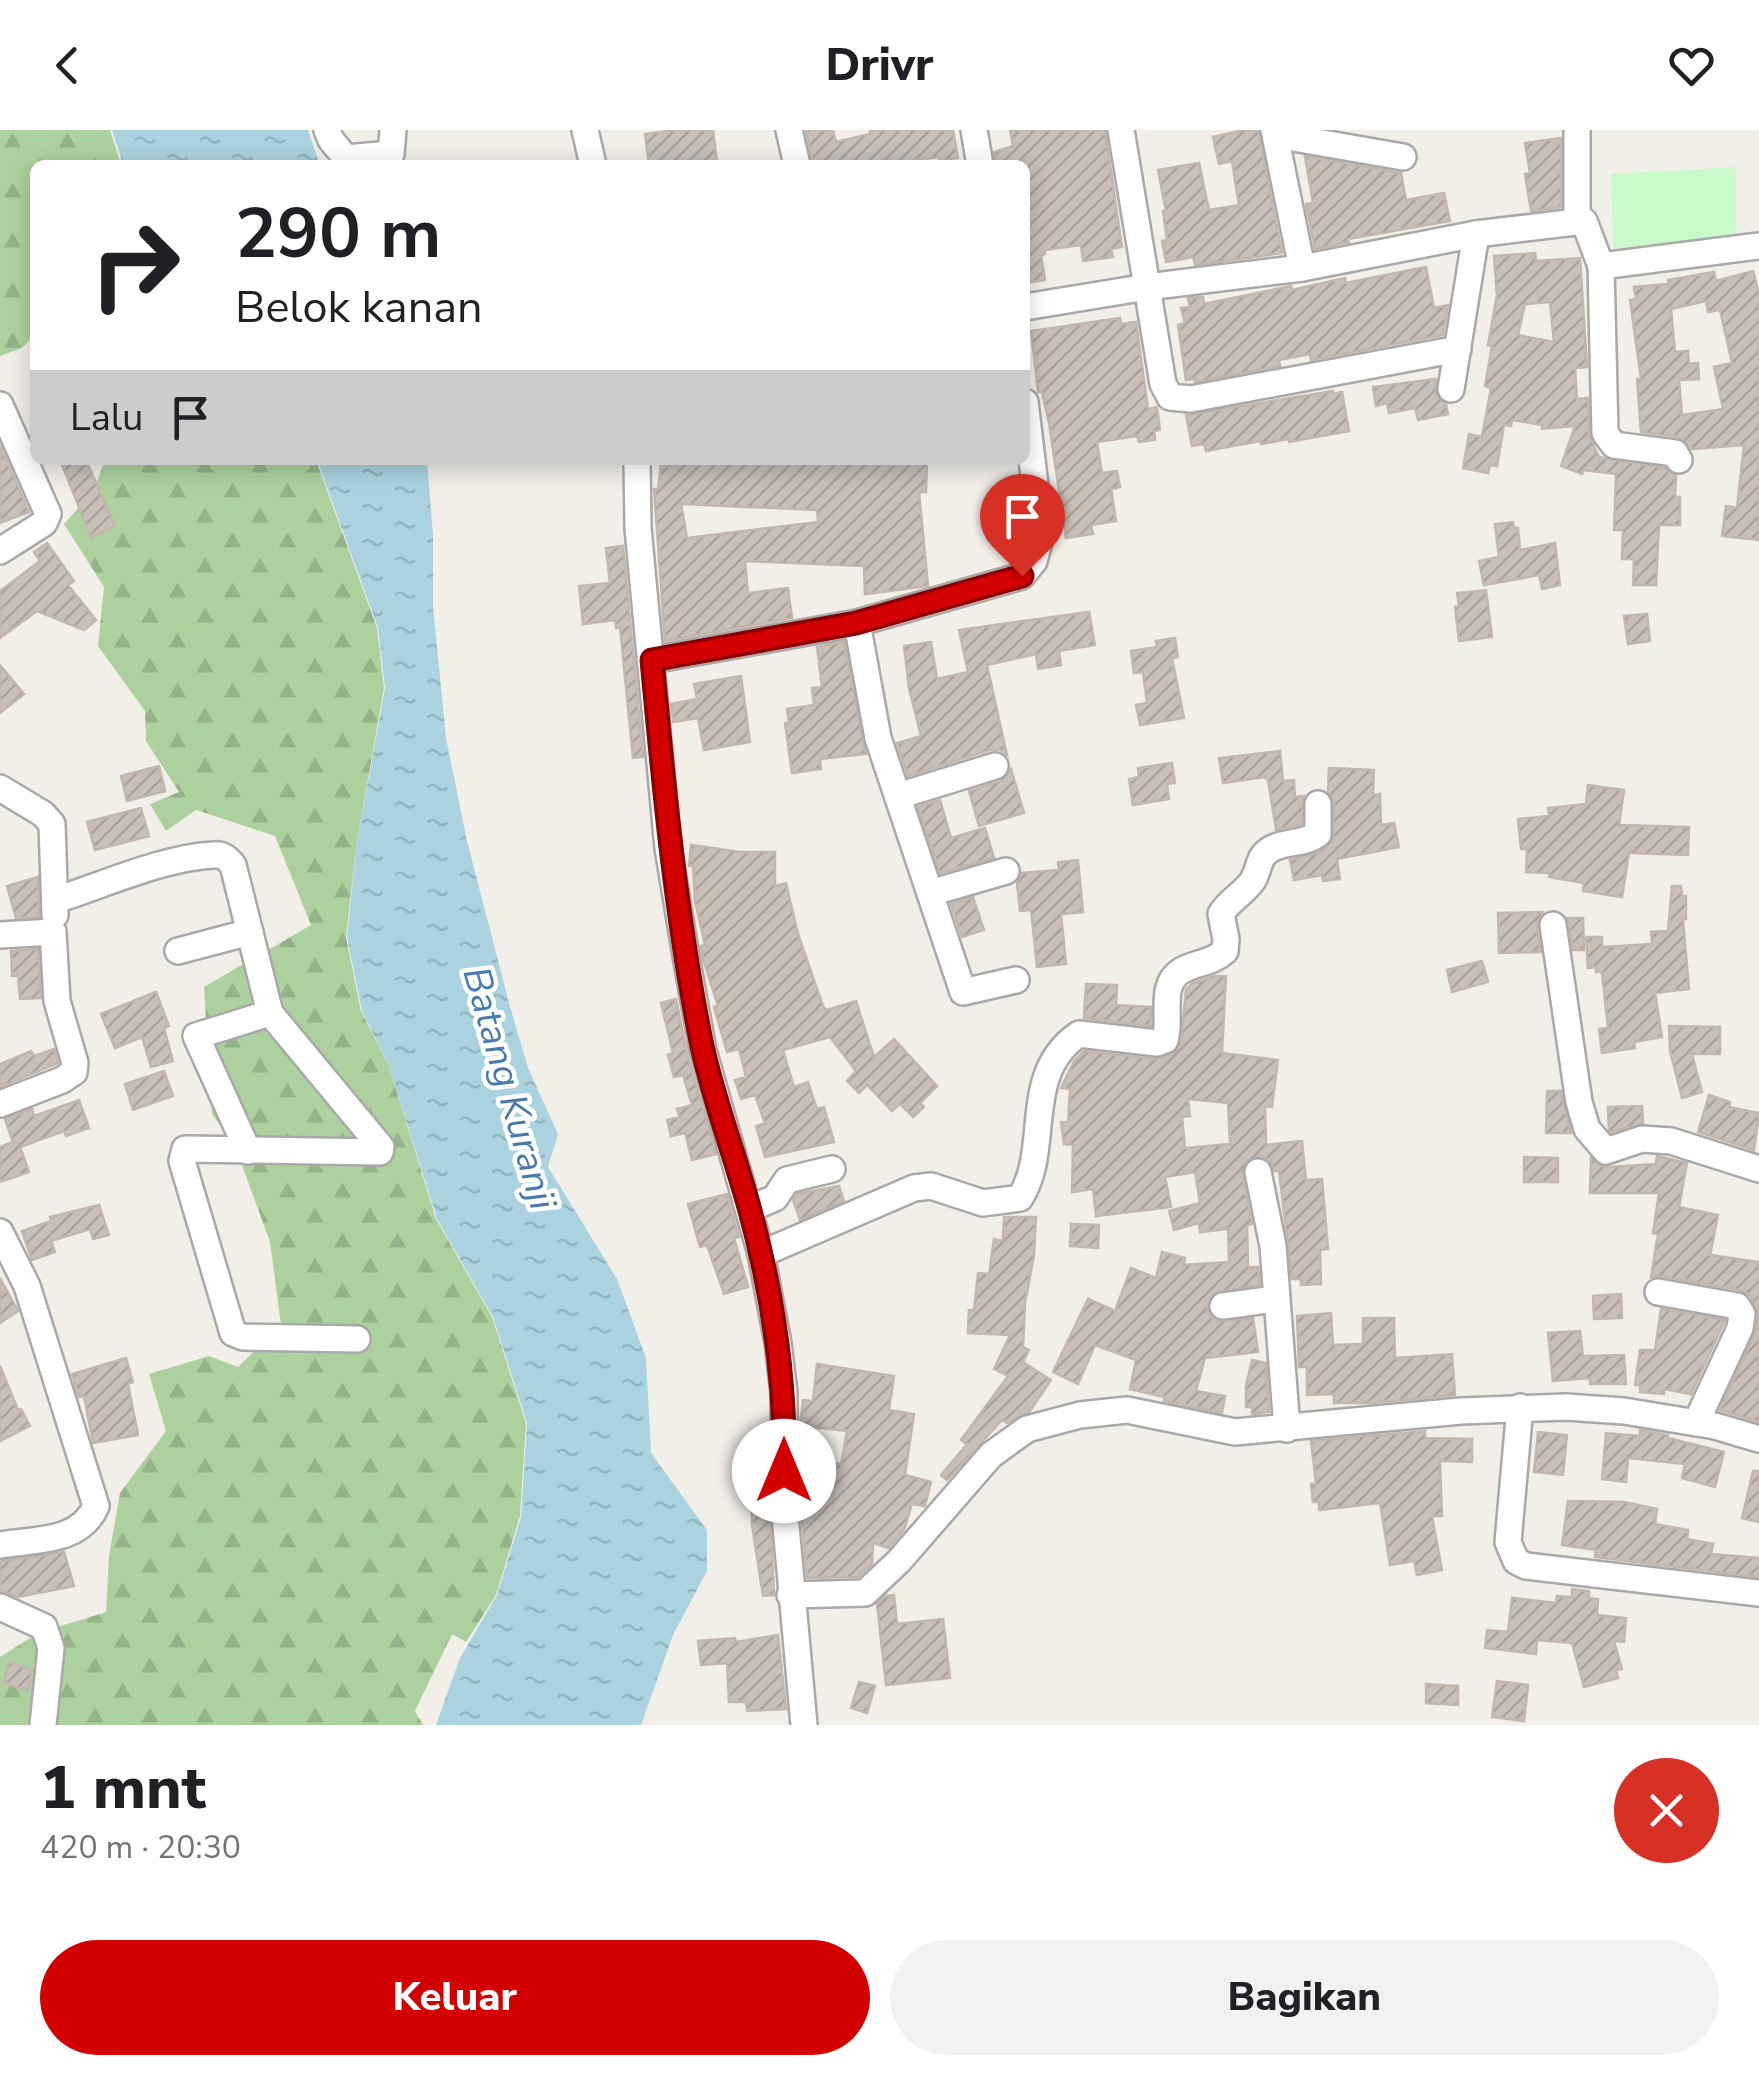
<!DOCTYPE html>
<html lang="id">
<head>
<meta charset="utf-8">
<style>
  :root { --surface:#fff; --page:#f2f2f2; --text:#202124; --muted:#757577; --accent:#d40000 }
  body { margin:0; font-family:"Nunito Sans",sans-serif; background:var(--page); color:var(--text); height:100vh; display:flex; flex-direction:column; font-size:38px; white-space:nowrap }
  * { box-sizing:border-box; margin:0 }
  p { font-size:32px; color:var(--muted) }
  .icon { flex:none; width:55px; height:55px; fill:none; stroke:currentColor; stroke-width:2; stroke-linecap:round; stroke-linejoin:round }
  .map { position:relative; height:1595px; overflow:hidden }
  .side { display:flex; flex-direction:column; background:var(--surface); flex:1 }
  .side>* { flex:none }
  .hud { position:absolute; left:30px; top:30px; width:1000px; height:305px; border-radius:15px; box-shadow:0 5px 25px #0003; background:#fff; color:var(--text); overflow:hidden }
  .pin { position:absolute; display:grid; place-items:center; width:85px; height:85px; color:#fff; margin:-102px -42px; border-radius:50% 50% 50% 0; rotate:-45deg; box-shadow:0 0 10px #0007 }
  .pin .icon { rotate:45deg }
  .me { position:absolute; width:110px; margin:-55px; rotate:0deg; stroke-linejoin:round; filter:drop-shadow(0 0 8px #0008) }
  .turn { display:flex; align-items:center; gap:35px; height:210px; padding:0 40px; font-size:45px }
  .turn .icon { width:130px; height:130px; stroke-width:2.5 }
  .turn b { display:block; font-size:70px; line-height:85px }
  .then { display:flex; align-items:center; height:95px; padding:0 40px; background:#0003; gap:20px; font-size:38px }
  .round { display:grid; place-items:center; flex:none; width:105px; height:105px; border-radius:52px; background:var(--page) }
  .summary { display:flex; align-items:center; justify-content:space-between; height:170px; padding:0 40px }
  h1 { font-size:60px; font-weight:800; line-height:75px }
  .action { display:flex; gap:20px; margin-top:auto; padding:20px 40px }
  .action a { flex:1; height:115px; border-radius:60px; background:var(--accent); color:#fff; font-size:40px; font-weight:800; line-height:115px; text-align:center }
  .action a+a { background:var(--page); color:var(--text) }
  header { display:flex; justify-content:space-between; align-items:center; height:130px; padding:0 40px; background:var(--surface); font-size:45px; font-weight:800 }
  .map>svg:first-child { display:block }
</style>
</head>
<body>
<header><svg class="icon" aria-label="back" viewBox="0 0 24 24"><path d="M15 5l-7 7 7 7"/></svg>Drivr<svg class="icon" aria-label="heart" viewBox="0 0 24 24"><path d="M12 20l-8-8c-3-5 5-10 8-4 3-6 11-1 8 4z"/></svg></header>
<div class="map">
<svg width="1759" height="1595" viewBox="0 0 1759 1595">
  <defs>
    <pattern id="forest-firs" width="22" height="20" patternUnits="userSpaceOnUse" patternTransform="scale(2.5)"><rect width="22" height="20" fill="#add19e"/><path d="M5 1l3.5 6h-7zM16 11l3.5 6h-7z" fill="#95b388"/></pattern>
    <pattern id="water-ripples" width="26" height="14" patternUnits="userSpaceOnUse" patternTransform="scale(2.5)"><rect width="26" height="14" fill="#aad3df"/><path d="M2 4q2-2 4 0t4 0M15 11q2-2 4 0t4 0" fill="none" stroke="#92b5bf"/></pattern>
    <pattern id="building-hatch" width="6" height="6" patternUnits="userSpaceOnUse" patternTransform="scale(2.5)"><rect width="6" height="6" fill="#c7bfb8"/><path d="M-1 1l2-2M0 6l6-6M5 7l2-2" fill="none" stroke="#aba49e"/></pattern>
  </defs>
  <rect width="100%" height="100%" fill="#f2efe9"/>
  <g fill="url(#forest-firs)">
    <polygon points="0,0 110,0 121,35 35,35 35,204 22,218 0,226"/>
    <polygon points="105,330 316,330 377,498 384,558 357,711 346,807 361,881 389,936 436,1089 492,1187 526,1293 520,1386 496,1465 466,1512 452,1504 415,1581 423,1595 0,1595 0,1527 38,1503 106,1482 109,1426 120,1363 166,1301 149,1244 209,1226 238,1237 281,1195 270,1112 235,1016 212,984 204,857 311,795 275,706 196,680 166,701 150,674 179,662 146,611 145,581 98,516 104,457 64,394 93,362"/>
  </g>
  <polygon fill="#c8facc" points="1736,37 1736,108 1613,118 1611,44"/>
  <g fill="url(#water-ripples)">
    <polygon points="112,0 308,0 320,35 123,35"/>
    <polygon points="317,330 427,330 433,405 433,476 446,608 467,711 509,873 528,938 558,1004 548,1037 617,1149 646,1228 651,1323 707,1400 707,1441 673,1505 641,1595 436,1595 460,1528 497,1465 521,1387 527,1293 493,1187 437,1089 389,936 362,881 347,807 357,711 385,558 378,498"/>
  </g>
  <g fill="url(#building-hatch)" stroke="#c4b6ab" stroke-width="2.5" fill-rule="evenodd">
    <polygon points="676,0 713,0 717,31 649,35 645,4"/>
    <polygon points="806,0 833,0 836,12 870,4 870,0 953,0 958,28 939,31 939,27 884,35 883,30 860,35 813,35"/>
    <polygon points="1010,0 1105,0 1122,117 1111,119 1113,127 1083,131 1081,115 1045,120 1045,124 1041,125 1045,150 1025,153 1025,31 996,35 994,22 1013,16"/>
    <polygon points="1244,0 1258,0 1282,123 1195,135 1193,127 1166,132 1162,111 1167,110 1163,81 1166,81 1158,40 1199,33 1209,80 1239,75 1232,31 1219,34 1213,7"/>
    <polygon points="1561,8 1561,77 1531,81 1525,44 1530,43 1525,13"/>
    <polygon points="1305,26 1401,43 1406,70 1444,63 1450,91 1348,109 1349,112 1315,119 1306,74 1313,73"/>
    <path d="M1535,123L1536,131L1580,128L1587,237L1575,238L1577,269L1588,268L1589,305L1599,327L1665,338L1676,346L1675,367H1680V395H1659L1656,455H1633L1634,429H1622L1623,400H1614L1616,344L1584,340L1582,344L1561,336L1575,296L1542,299V295L1512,290L1511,296L1504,295L1497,336L1490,335L1488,343L1463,338L1469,304L1482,307L1491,258L1485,256L1492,216L1488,215L1497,165L1494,126ZM1550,172L1554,212L1518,205L1525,174Z"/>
    <polygon points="1426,137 1434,178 1448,175 1443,205 1311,230 1310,224 1279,230 1280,236 1195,252 1194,249 1186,250 1178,195 1185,193 1181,178 1190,177 1188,168 1203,167 1204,174 1291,156 1292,160 1345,148 1346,153"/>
    <path d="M1753,141L1759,163V410L1722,406L1726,376L1737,378L1744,315L1692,319L1678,307L1641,302L1637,249H1641L1630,170L1636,169L1634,157L1669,154L1668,150L1714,142L1716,151ZM1706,171L1708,182L1720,180L1732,233L1714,237L1723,279L1682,285L1679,250L1699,249L1698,233L1689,234L1688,221L1675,222L1671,179Z"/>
    <polygon points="1120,188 1121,194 1136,192 1148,279 1157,277 1160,300 1154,301 1155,310 1139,312 1137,306 1097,312 1102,343 1117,341 1120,357 1111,359 1116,391 1091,395 1093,404 1066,408 1049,293 1042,262 1038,262 1031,201"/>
    <polygon points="1436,249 1436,264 1446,274 1448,284 1418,290 1415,278 1389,283 1387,273 1376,276 1373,257"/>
    <polygon points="1333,261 1333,264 1342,262 1349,301 1289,312 1289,309 1261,314 1260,311 1206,321 1204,314 1192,316 1186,285"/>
    <polygon points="0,315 29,382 0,393"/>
    <polygon points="60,330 86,330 115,396 91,407"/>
    <path d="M676,330H927L926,362H919L928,456L865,464L864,436L745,431L748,463L788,458L792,488L665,511L654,359H658L661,334L675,336ZM681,374L817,380L818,392L687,408Z"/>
    <polygon points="1513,392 1514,398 1518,398 1520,420 1555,413 1560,455 1542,459 1539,445 1484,455 1479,431 1499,427 1495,394"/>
    <polygon points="47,413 74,451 68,455 96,490 84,500 37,481 0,508 0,461 40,431 34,422"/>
    <polygon points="623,416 643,627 633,628 620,497 616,498 615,490 583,494 579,456 610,453 606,418"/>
    <polygon points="1486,460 1492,507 1459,511 1455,477 1459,476 1457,463"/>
    <polygon points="1089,482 1095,515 1059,521 1061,535 1038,539 1036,524 987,535 1007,625 1000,620 990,620 908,646 897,613 921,606 909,558 904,516 931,512 937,549 968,542 959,500"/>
    <polygon points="1647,484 1650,511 1628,514 1624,486"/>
    <polygon points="1175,508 1178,527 1172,528 1184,588 1140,595 1136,575 1147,573 1143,542 1134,543 1131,521 1157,517 1156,511"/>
    <polygon points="844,512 866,624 820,629 821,639 792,643 785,593 789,593 787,579 814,575 812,558 822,557 817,517"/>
    <polygon points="0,535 24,564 0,583"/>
    <polygon points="741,546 750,612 704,620 698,588 673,592 671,574 697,569 694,554"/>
    <polygon points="1280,621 1283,651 1294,650 1295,667 1304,666 1302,694 1276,700 1268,650 1264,647 1223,653 1219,628"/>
    <polygon points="1172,633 1175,653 1167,654 1169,669 1133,675 1129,649 1139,647 1138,638"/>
    <polygon points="159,636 165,661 127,671 121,646"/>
    <polygon points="1329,638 1374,640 1373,665 1380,664 1381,695 1394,693 1399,717 1337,729 1340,749 1323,751 1322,745 1294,750 1290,730 1320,722 1333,711 1334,674 1328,662"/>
    <polygon points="1011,639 1024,683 979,696 969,661 1001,651"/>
    <polygon points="1588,655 1624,660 1619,695 1689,697 1688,725 1629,723 1622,767 1583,761 1584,753 1549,747 1550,743 1526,742 1527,719 1521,719 1518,689 1549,686 1548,678 1586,674"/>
    <polygon points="940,670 951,708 985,698 994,728 940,743 918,677"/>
    <polygon points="141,678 149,706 95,720 87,692"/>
    <polygon points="691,715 740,722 775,722 775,756 786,753 798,804 823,876 826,880 856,871 874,927 894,909 937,956 920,973 924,977 913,987 900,974 892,981 867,955 859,963 847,951 856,941 830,907 783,920 794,957 808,952 817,979 824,977 834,1012 765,1027 756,996 765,993 755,965 741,969 735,950 746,947 739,919 727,922 714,877 718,876 703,829 701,816 705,815 695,771 693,736 689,736"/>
    <polygon points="1078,730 1083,782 1061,784 1066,834 1037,837 1031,780 1020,781 1017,753 1022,743 1059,740 1058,732"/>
    <polygon points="38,747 39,787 16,788 7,756"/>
    <polygon points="1672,756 1681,756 1682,766 1686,766 1686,789 1683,789 1689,859 1655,863 1662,907 1634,912 1635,918 1602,923 1599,899 1608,898 1602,842 1596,842 1596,837 1588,838 1586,807 1602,807 1602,817 1652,814 1651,802 1668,801"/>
    <polygon points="973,767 984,800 962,807 951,774"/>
    <polygon points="1543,782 1537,796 1541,822 1499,823 1498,783"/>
    <polygon points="1567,788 1583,788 1584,820 1573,820"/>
    <polygon points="38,819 41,868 20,869 18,846 12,846 11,821"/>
    <polygon points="1482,831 1488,852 1452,862 1447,840"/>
    <path d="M1215,846H1226L1222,923L1278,930L1272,977L1265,976L1266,1015L1302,1011L1306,1050L1322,1049L1328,1119L1320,1120L1321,1154L1301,1155V1149H1292L1279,1041H1274L1271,1032L1262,1026L1247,1031L1242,1044L1252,1094L1247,1095L1248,1137H1258L1260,1155L1214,1163L1207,1177L1211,1187L1218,1191L1253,1188L1258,1222L1205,1228L1196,1261L1225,1266L1222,1283L1164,1271V1267L1130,1259L1136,1230L1095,1215L1078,1254L1053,1242L1088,1169L1115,1181L1131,1138L1156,1148L1162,1122L1185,1128L1184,1135L1229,1132L1228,1099L1200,1102L1199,1093L1174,1100L1169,1081L1200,1073L1195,1042L1165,1047L1171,1077L1096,1086L1093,1059L1072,1062L1073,1015L1064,1014L1061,992H1068L1070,959L1061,958L1074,931L1084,921L1155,929L1172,925L1181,913L1186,859L1193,853ZM1188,969L1228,973L1230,1014L1185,1018L1182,987L1190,986Z"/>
    <polygon points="1086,854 1117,855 1116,875 1151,877 1151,896 1084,888"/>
    <polygon points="156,862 169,896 164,898 173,931 151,937 142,907 115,918 101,884"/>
    <polygon points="676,869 687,924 716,1024 692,1030 685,1003 671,1006 667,990 680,987 677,979 692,975 683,945 674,947 668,925 673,923 661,873"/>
    <polygon points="1669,896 1720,897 1720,924 1692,924 1702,962 1682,968 1670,921"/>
    <polygon points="54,919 58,933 0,957 0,934 31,921 34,926"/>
    <polygon points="164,941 173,966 133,980 125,954"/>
    <polygon points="1547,961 1561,961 1571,1003 1546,1003"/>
    <polygon points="1709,965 1730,972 1729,977 1759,983 1754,1020 1698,1002"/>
    <polygon points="79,970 89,998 66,1006 64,1001 20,1017 29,1042 0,1052 0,1017 13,1012 5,989 32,979 34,986"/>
    <polygon points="1642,976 1643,993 1611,1002 1609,1000 1608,977"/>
    <polygon points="1657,1026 1687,1033 1679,1077 1718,1085 1710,1125 1759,1132 1759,1292 1720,1280 1756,1201 1758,1185 1751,1167 1740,1160 1661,1146 1651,1147 1658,1104 1653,1103 1659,1063 1590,1063 1591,1028 1601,1036 1610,1037 1656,1034"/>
    <polygon points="1524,1027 1558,1028 1558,1052 1524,1052"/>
    <polygon points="839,1056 844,1071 800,1090 793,1070 797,1064"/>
    <polygon points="727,1064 739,1107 734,1108 748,1157 724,1164 707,1115 700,1117 688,1074"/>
    <polygon points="99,1075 109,1105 93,1109 90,1099 51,1111 55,1122 32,1130 22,1101 51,1091 50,1087"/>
    <polygon points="1004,1087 1036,1087 1034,1125 1025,1173 1023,1217 1029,1220 1023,1232 1051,1250 1030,1281 1007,1293 1002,1290 947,1350 941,1345 967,1314 961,1310 1008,1246 994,1239 1010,1205 968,1203 969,1180 974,1180 978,1143 989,1144 994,1109 1003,1111"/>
    <polygon points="1071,1094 1099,1095 1098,1118 1070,1116"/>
    <polygon points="0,1148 18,1181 0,1193"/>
    <polygon points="1621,1164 1622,1188 1594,1189 1593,1166"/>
    <polygon points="1661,1179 1725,1190 1691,1264 1664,1259 1664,1264 1640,1262 1640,1255 1635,1255 1640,1220 1655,1220"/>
    <polygon points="1331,1183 1333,1215 1363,1214 1363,1188 1394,1188 1395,1228 1452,1224 1455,1265 1371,1273 1334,1273 1334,1264 1307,1265 1307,1237 1299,1237 1297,1186"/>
    <polygon points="1580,1201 1583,1226 1624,1225 1626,1254 1590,1254 1590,1248 1553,1251 1548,1203"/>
    <polygon points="126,1228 133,1252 128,1254 138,1305 93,1313 84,1266 79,1267 72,1244"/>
    <polygon points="1252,1230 1266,1233 1269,1282 1252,1284 1252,1277 1246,1277 1246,1256"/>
    <polygon points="817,1234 894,1246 889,1280 914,1284 905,1345 931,1352 925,1376 912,1374 904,1400 889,1418 873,1413 872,1434 858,1447 807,1448 800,1365 805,1364 808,1330 841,1334 847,1301 800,1296 803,1270 813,1271"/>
    <polygon points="0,1236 18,1280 21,1279 30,1296 0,1311"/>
    <polygon points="1640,1300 1668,1305 1668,1308 1724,1322 1715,1357 1682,1348 1685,1334 1628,1328 1626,1352 1602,1349 1606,1303 1640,1306"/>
    <polygon points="1425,1301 1425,1308 1472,1309 1472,1332 1440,1331 1442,1386 1432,1386 1442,1440 1417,1445 1414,1431 1390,1435 1380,1373 1319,1380 1319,1372 1313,1372 1311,1354 1316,1354 1311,1311"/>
    <polygon points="1538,1302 1567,1305 1563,1345 1534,1342"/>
    <polygon points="746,1328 768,1328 774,1465 763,1466 752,1395 751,1355 746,1355"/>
    <polygon points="1753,1341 1759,1341 1759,1392 1742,1388"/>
    <polygon points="1568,1371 1624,1372 1657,1379 1655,1394 1688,1400 1687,1409 1713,1414 1711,1424 1759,1428 1759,1447 1595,1427 1596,1420 1562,1415"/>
    <polygon points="64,1422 74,1456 18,1467 0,1461 0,1431"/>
    <polygon points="1572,1459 1589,1461 1589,1468 1598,1469 1597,1485 1626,1488 1624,1512 1614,1511 1622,1539 1616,1540 1618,1548 1584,1557 1572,1513 1537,1510 1536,1524 1485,1518 1487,1500 1508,1502 1512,1468 1556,1473 1557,1466 1572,1467"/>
    <polygon points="894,1465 897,1494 943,1489 950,1548 886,1555 877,1474 885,1466"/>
    <polygon points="778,1505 786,1579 747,1581 746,1572 729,1572 727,1533 701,1535 698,1511 735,1508 736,1512"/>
    <polygon points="10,1532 32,1540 28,1561 3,1552"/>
    <polygon points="1497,1551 1528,1555 1524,1591 1492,1587"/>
    <polygon points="859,1552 875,1556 867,1583 851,1578"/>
    <polygon points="1426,1554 1458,1556 1458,1575 1426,1573"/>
  </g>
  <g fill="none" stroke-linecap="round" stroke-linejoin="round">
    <defs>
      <g id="minor">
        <polyline points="327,0 331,10 346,28 391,24 393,0"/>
        <polyline points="585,0 593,35"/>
        <polyline points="789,0 797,35"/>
        <polyline points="974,0 980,35"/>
        <polyline points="1274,0 1302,138"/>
        <polyline points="1276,5 1403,27"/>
        <polyline points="1577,92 1577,0"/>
        <polyline points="1601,136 1605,303 1614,315 1675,323 1679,330"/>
        <polyline points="1025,177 1147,157 1121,0"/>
        <polyline points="1458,219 1191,269 1170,267 1163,254 1147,157 1302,138 1476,104 1584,91 1601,136 1759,116"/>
        <polyline points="1451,259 1476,104"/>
        <polyline points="0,275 48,384 44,393 0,421"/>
        <polyline points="637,330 638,398 668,718 687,832 703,920 761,1124 778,1213 784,1263 784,1374 804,1595"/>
        <polyline points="857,493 878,608 963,862 1016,850"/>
        <polyline points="652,530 857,493 1022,446 1034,431 1041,405 1025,272"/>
        <polyline points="0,658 43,684 52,694 55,785"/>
        <polyline points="898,666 995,636"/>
        <polyline points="930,763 1006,741"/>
        <path d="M56,770C103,755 165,727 214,725C223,724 228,729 233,735L270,883L381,1017L380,1022L185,1019L182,1031L233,1203L243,1207L357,1209"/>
        <polyline points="1553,795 1579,972 1587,999 1606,1021 1642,1009 1671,1011 1759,1039"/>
        <polyline points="0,805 53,802 57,871 75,933 74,942 62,950 0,974"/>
        <polyline points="178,821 250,802"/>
        <polyline points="248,1021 196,906 270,883"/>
        <polyline points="1258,1042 1273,1116 1287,1299"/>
        <polyline points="749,1079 775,1068 787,1050 832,1039"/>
        <path d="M0,1102L27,1156L96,1376C80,1413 36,1409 0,1415"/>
        <path d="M761,1124L914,1058L931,1056L983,1073L1020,1068C1052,1018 1020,944 1079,904L1157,913L1165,910C1172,889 1158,855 1181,841C1196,832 1211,834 1225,821L1226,809L1221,784C1229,770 1245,763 1253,750C1261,736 1257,726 1273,718C1288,711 1305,714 1318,704V674"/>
        <polyline points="1658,1162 1737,1176 1742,1184 1740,1198 1696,1293"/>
        <polyline points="1223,1176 1275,1169"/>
        <polyline points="1520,1277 1508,1412 1516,1431 1526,1436 1759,1463"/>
        <polyline points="790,1465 865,1463 899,1431 991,1325 1027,1299 1080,1285 1127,1280 1235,1302 1461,1281 1566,1277 1624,1281 1715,1296 1759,1309"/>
        <polyline points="0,1477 44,1497 51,1518 43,1595"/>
      </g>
    </defs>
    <use href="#minor" stroke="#a9a9a9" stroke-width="30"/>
    <use href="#minor" stroke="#fff" stroke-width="25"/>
  </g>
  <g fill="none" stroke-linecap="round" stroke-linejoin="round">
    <defs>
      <path id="route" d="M784,1341C786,1251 773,1164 749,1077C734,1023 714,970 702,916C676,788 664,659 652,530L856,493L1022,446"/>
    </defs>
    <use href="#route" stroke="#8a0000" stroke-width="25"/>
    <use href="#route" stroke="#d40000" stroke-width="18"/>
  </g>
  <g text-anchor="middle" stroke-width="9" stroke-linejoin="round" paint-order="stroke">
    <g font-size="38" font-style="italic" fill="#4a7aab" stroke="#fff">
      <text transform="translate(510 958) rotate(74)" y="13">Batang Kuranji</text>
    </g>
  </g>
</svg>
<div class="pin" style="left:1022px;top:446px;background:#d93025"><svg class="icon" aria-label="arrive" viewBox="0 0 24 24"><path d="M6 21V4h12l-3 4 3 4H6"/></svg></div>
<svg class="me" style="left:784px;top:1341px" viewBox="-20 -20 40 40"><circle r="19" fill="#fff"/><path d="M0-13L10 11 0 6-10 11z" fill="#d40000"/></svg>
<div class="hud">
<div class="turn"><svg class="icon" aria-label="right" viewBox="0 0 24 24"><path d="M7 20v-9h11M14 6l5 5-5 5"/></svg><div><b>290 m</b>Belok kanan</div></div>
<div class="then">Lalu<svg class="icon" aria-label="arrive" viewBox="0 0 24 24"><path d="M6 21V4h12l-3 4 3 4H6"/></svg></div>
</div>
</div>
<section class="side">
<div class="summary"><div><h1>1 mnt</h1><p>420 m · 20:30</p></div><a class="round" style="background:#d93025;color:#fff"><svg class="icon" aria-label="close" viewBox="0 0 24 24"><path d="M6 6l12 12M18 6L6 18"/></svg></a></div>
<div class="action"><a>Keluar</a><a>Bagikan</a></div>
</section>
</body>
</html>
